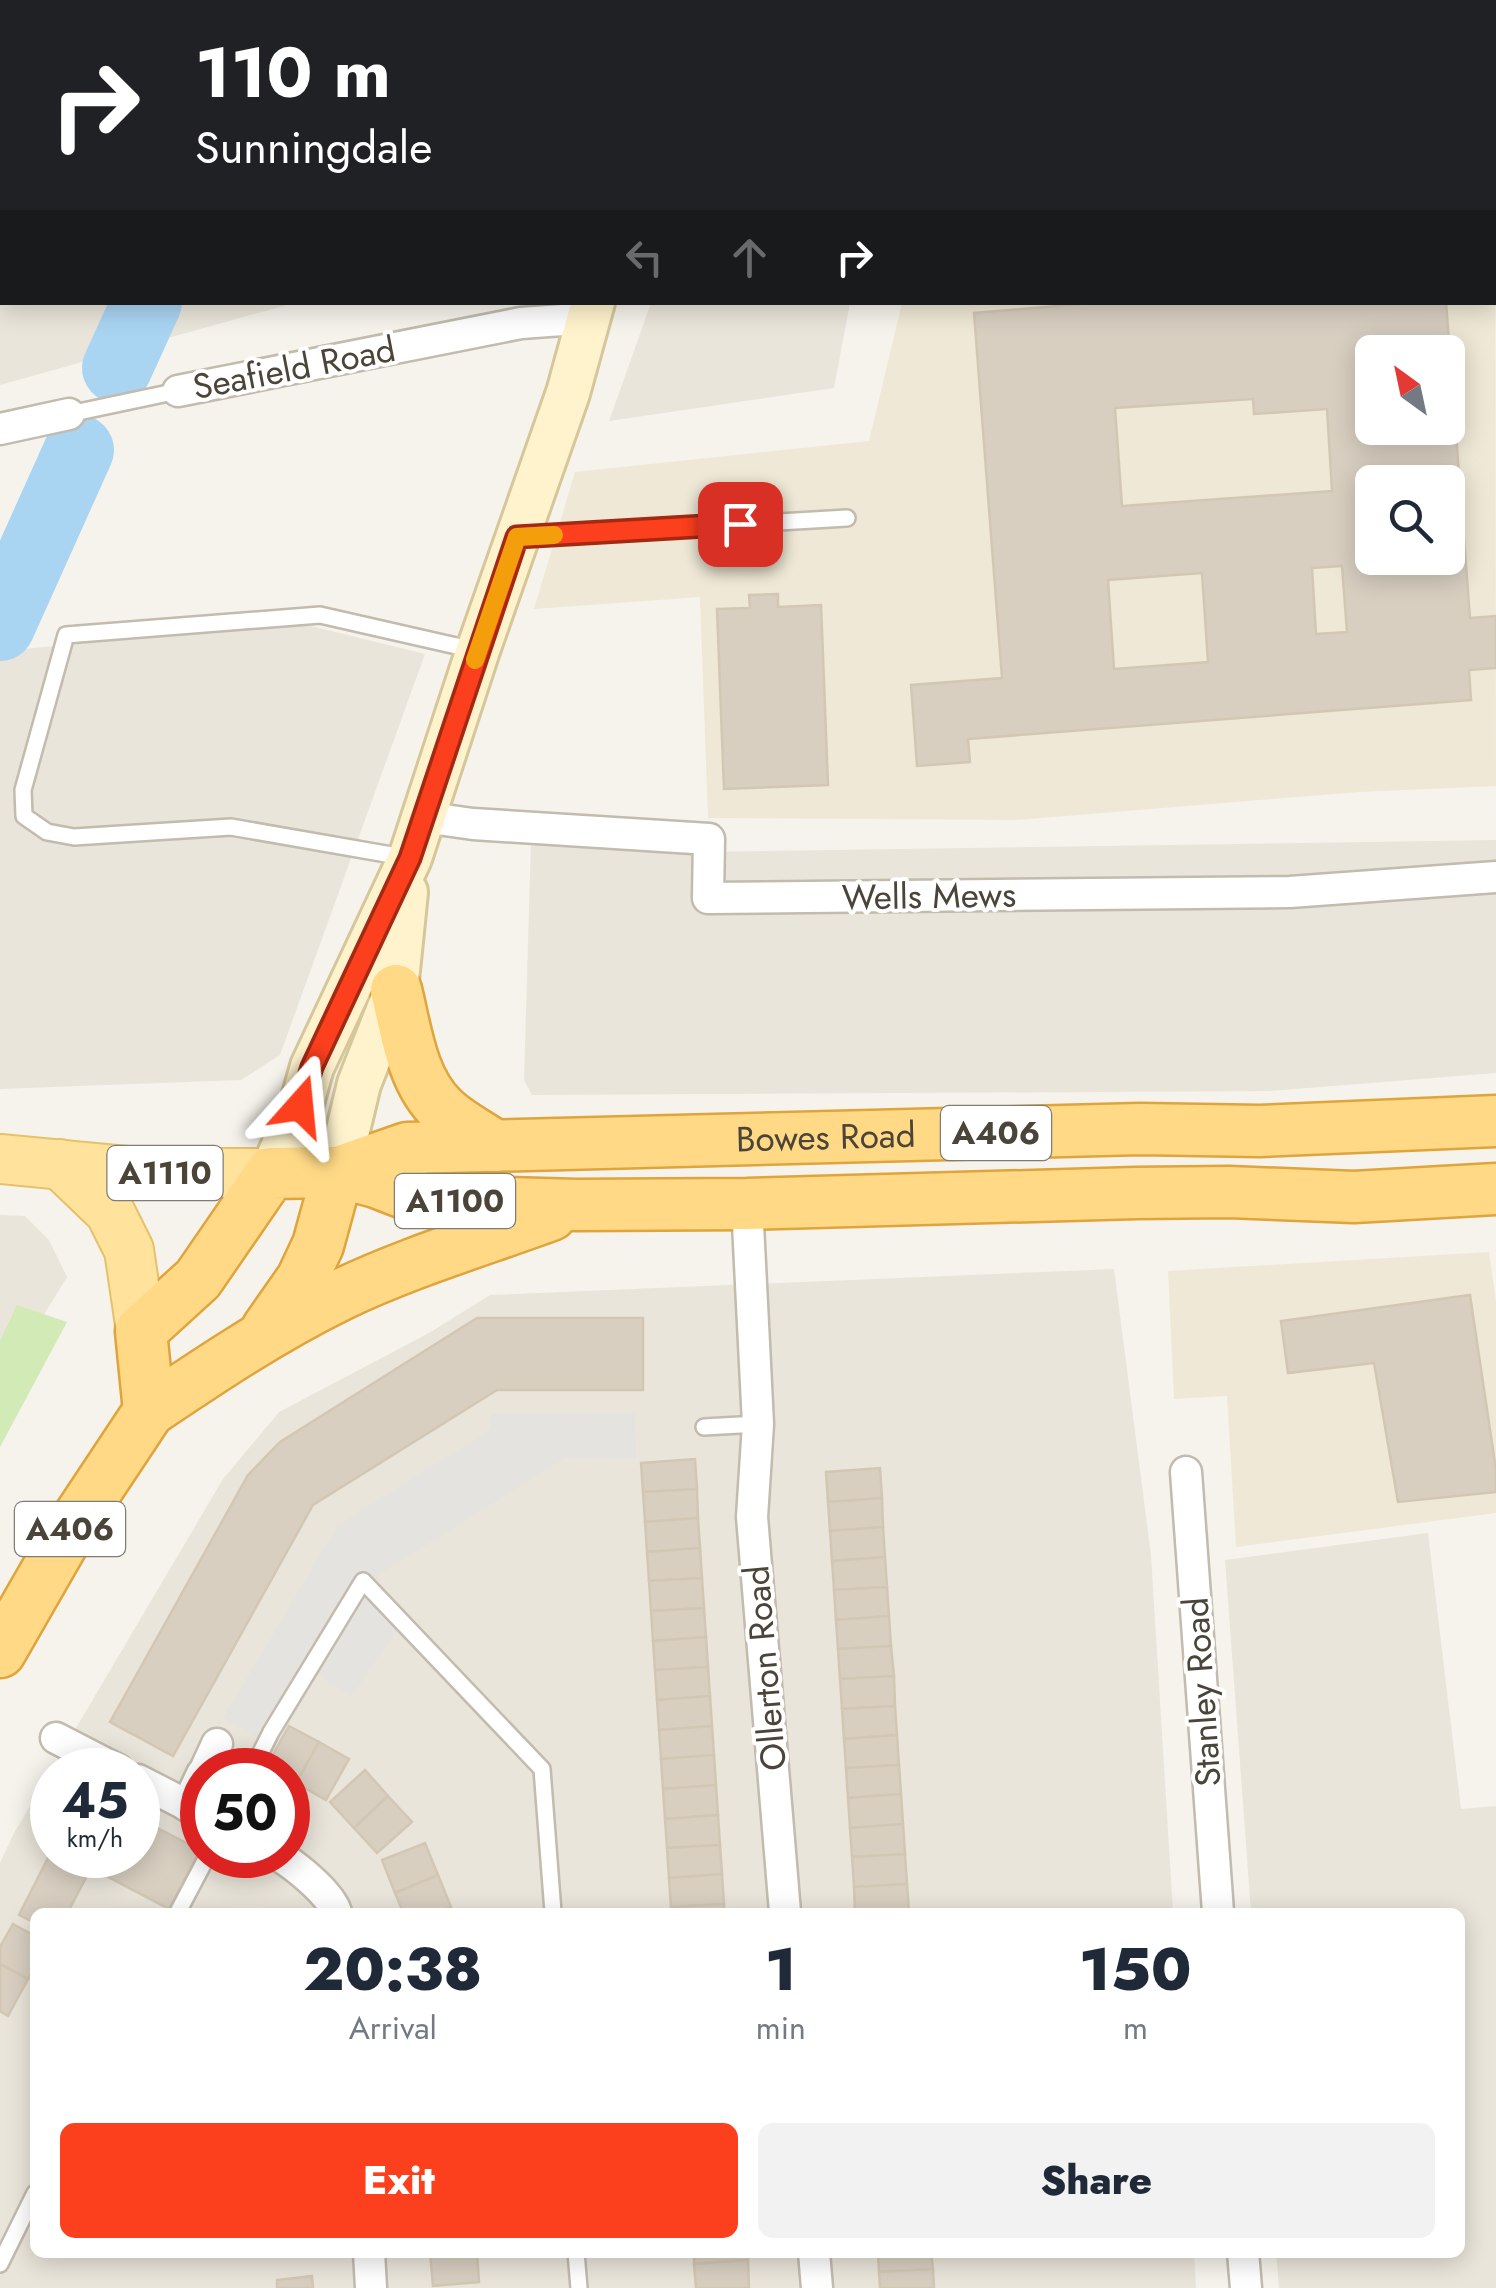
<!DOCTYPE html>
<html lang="en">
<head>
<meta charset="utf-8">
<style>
  :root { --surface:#fff; --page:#f2f2f3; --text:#1f2937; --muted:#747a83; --accent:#fc3f1d }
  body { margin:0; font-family:Jost,sans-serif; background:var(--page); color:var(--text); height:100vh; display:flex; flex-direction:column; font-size:38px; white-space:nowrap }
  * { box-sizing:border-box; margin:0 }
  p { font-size:32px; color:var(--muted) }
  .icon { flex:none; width:55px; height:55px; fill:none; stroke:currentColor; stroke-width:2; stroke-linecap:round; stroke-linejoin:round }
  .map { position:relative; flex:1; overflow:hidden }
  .drawer { position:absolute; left:30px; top:1908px; width:1435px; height:350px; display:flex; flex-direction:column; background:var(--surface); border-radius:15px; box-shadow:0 5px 25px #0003 }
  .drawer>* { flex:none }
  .top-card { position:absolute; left:0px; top:0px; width:1498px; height:305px; box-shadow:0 5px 25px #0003; background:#202124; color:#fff; overflow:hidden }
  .needle { width:65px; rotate:327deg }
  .tools { position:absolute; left:1355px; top:335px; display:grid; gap:20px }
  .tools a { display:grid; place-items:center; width:110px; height:110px; border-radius:15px; background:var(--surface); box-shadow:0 5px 25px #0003; font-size:50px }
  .speed { position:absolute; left:30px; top:1748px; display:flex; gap:20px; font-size:50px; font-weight:700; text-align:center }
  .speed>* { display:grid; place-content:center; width:130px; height:130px; border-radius:50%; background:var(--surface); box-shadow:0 5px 25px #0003; line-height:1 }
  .speed small { font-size:25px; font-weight:400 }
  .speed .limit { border:15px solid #d22; background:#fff; color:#111 }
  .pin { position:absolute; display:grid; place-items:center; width:85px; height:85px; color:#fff; margin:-42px; border-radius:20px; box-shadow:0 5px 15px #0006 }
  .me { position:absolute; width:110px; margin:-55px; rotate:18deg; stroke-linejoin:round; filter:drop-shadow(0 0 8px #0008) }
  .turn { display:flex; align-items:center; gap:35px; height:210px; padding:0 30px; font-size:45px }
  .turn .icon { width:130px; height:130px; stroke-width:2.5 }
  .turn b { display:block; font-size:70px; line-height:85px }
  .lanes { display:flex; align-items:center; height:95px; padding:0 30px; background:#0003; justify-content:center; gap:50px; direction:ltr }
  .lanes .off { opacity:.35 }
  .eta { display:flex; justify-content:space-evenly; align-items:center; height:170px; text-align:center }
  .eta b { font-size:60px; font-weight:800; line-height:70px }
  .cta { display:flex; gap:20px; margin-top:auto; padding:20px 30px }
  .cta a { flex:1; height:115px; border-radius:15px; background:var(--accent); color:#fff; font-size:40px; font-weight:800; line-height:115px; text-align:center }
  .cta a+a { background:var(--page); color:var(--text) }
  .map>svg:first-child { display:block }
</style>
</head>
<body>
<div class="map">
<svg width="1496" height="2288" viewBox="0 0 1496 2288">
  <rect width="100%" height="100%" fill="#f6f3ec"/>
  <g fill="#eae5da" fill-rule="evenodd">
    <polygon points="0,63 2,63 2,302 294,303 0,385"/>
    <polygon points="651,303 850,303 834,388 609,421"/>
    <polygon points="303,624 425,654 280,1055 241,1080 0,1089 0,651"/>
    <polygon points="1496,840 1496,1073 1270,1091 532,1095 524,1080 531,841 700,852"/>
    <polygon points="0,1215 25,1216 49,1240 67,1277 0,1387"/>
    <path d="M1114,1269L1151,1555L1173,1912H35V2252H1194L1196,2288H0V1863L14,1833L223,1479L279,1412L429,1333L490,1295ZM52,1770H138V1855H52ZM202,1770H288V1855H202Z"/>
    <polygon points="1428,1533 1461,1809 1496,1806 1496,2288 1279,2288 1276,2253 1460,2252 1460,1912 1251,1912 1225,1560"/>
  </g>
  <g fill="#efe8d6" fill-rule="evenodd">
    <path d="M1495,25L1496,786L1359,792L1017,820L708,818L700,597L534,609L575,472L869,441L902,303L1495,302ZM1372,352H1448V428H1372ZM1372,482H1448V558H1372Z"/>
    <polygon points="1489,1252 1496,1301 1496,1513 1236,1547 1227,1396 1174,1399 1168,1271"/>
  </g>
  <polygon fill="#d2eab5" points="17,1305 67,1322 0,1447 0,1341"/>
  <polygon fill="#e5e3e0" points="635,1413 636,1459 565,1458 377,1576 401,1624 351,1697 318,1675 275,1748 223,1718 338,1525 490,1430 491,1414"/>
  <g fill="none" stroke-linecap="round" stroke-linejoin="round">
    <g stroke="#a9d4f2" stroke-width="70">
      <polyline points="1404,2 1418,0"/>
      <polyline points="117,368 147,302"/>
      <polyline points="0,626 79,450"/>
    </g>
  </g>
  <g fill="#d8cfc1" stroke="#d3c7b4" stroke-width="2.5" fill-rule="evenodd">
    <path d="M1104,302H1446L1470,618L1496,616V668L1469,670L1471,700L968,739L970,762L917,766L911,685L1002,678L974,313ZM1372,352H1448V428H1372ZM1253,399L1254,414L1327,409L1332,491L1122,506L1115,408ZM1372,482H1448V558H1372ZM1342,566L1347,632L1316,634L1312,568ZM1202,573L1208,662L1114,669L1108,580Z"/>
    <polygon points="778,594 778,607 821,605 828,785 724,789 717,609 750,608 749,595"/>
    <polygon points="1470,1295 1496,1470 1496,1492 1398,1502 1374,1363 1288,1373 1281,1321"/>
    <polygon points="477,1318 643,1318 643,1390 497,1390 313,1505 173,1756 110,1722 248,1475 280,1442"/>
    <polygon points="695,1459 697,1489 643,1492 641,1463"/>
    <polygon points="880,1468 882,1498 828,1502 826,1472"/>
    <polygon points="697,1489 698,1518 645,1522 643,1492"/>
    <polygon points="882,1498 883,1527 830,1531 828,1502"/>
    <polygon points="698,1518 700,1548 647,1552 645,1522"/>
    <polygon points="883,1527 885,1557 832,1561 830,1531"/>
    <polygon points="700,1548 702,1578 649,1581 647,1552"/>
    <polygon points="885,1557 887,1587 834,1590 832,1561"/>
    <polygon points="702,1578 704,1608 651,1611 649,1581"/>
    <polygon points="887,1587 889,1616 836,1620 834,1590"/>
    <polygon points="704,1608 706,1637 653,1641 651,1611"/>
    <polygon points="889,1616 891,1646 838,1649 836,1620"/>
    <polygon points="706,1637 708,1667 655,1670 653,1641"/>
    <polygon points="891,1646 894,1676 840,1679 838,1649"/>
    <polygon points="708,1667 710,1696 657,1700 655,1670"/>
    <polygon points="894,1676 895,1706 842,1709 840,1679"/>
    <polygon points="710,1696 712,1726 659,1730 657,1700"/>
    <polygon points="895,1706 897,1735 844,1739 842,1709"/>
    <polygon points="289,1726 319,1742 296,1783 288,1779 288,1770 272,1770 266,1767"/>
    <polygon points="712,1726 714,1755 661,1759 659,1730"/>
    <polygon points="897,1735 899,1765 846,1768 844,1739"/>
    <polygon points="319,1742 349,1759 326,1800 296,1783"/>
    <polygon points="714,1755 716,1785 663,1789 661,1759"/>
    <polygon points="899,1765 901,1794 848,1798 846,1768"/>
    <polygon points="365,1770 388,1796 354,1828 330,1802"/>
    <polygon points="716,1785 718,1815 665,1819 663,1789"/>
    <polygon points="901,1794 903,1824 850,1828 848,1798"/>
    <polygon points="388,1796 412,1822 377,1853 354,1828"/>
    <polygon points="718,1815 720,1845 667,1848 665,1819"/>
    <polygon points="138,1818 200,1850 169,1909 91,1868 68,1912 35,1912 35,1923 19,1915 52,1850 52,1855 138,1855"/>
    <polygon points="903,1824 905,1854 852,1857 850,1828"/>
    <polygon points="425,1843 438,1875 395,1893 382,1860"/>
    <polygon points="720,1845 722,1874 669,1878 667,1848"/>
    <polygon points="905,1854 907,1884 854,1887 852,1857"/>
    <polygon points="722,1874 724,1904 671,1907 669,1878"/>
    <polygon points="438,1875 451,1907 437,1912 403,1912 395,1893"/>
    <polygon points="907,1884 909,1912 855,1912 854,1887"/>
    <polygon points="724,1904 724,1912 671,1912 671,1907"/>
    <polygon points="13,1924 35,1936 35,1966 28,1979 0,1964 0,1947"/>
    <polygon points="0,1964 28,1979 8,2016 0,2011"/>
    <polygon points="430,2252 477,2252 479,2282 433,2286"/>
    <polygon points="694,2252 747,2252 748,2260 694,2264"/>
    <polygon points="878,2252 931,2252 933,2269 879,2272"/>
    <polygon points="748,2260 749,2288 696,2288 694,2264"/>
    <polygon points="933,2269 934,2288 880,2288 879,2272"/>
    <polygon points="312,2276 313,2288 277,2288 277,2280"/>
  </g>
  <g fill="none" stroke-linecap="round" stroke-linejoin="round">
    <defs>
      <g id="service">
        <polyline points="69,414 178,391"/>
        <polyline points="521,537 847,518"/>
        <polyline points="409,858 231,827 74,837 47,832 24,816 23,790 66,635 320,615 474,650"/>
        <polyline points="704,1427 758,1424"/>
        <polyline points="252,1770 271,1732 363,1581 542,1769 553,1912"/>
        <polyline points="178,1912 208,1855"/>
        <polyline points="576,2252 579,2288"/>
        <polyline points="0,2264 35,2193"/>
      </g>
      <g id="minor">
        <polyline points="178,391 521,323 590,318"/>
        <polyline points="0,429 69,414"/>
        <polyline points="423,817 473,824 709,839 708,898 1290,892 1496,877"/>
        <polyline points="747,1204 758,1424 752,1517 785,1912"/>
        <polyline points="1186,1472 1218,1912"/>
        <polyline points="56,1738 118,1770"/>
        <polyline points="205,1770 217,1744"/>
        <polyline points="138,1780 202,1813"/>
        <polyline points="187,1806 202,1774"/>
        <path d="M278,1855C296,1866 330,1893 336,1912"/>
        <polyline points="369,2252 371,2288"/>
        <polyline points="814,2252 817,2288"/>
        <polyline points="1243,2252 1246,2288"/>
      </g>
      <g id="secondary">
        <polyline points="658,2 658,0"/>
        <polyline points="338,1172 359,1084 396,990 406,892"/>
        <polyline points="271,1173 301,1106 312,1067 410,858 478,650 568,393 593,302"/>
      </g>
      <g id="primary">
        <polyline points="0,1159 147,1173 271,1173"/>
        <polyline points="60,1164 110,1212 129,1250 141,1331"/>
      </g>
      <g id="trunk">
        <path d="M396,990C406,1030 411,1079 442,1109C457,1124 478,1134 495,1146"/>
        <path id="s1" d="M338,1172L407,1148L1140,1129L1260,1131L1496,1121"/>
        <polyline points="267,1329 302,1279 318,1245 338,1172"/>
        <path d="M149,1411C210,1370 271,1329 338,1296C406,1263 480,1241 551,1215"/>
        <polyline points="0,1652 70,1530 149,1411 141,1331 198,1279 271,1173 338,1172 376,1182 407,1194 439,1201 577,1205 747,1204 1136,1193 1229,1192 1354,1197 1496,1189"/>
      </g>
    </defs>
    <use href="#service" stroke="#c2bbae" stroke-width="20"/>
    <use href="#minor" stroke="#c2bbae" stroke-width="35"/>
    <use href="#secondary" stroke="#d6c79b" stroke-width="48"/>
    <use href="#primary" stroke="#e6c16a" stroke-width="52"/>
    <use href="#trunk" stroke="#e0a43c" stroke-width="55"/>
    <use href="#service" stroke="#fff" stroke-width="15"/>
    <use href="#minor" stroke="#fff" stroke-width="30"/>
    <use href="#secondary" stroke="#fff3cd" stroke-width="42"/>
    <use href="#primary" stroke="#ffe39c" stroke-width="48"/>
    <use href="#trunk" stroke="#ffd985" stroke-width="50"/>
  </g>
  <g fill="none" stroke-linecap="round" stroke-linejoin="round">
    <defs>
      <polyline id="route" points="300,1106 312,1067 410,858 517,537 740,524"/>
    </defs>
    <use href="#route" stroke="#a42913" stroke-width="25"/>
    <use href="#route" stroke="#fc3f1d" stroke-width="18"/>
    <polyline stroke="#f59e0b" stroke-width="18" points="475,660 517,537 554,535"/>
  </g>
  <g text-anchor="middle" stroke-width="8" stroke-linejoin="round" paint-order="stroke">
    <g fill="#fff" stroke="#817c74" stroke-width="2.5">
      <rect x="941" y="1106" width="110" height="54" rx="8"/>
      <rect x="107.5" y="1146" width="115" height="54" rx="8"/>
      <rect x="395" y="1174" width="120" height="54" rx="8"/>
      <rect x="15" y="1502" width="110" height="54" rx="8"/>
    </g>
    <g font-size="32" font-weight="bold" fill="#4b4439">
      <text x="996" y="1144">A406</text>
      <text x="165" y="1184">A1110</text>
      <text x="455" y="1212">A1100</text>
      <text x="70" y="1540">A406</text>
    </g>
    <g font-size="35" fill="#4b4439" stroke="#fff">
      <text transform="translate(294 368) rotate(-11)" y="12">Seafield Road</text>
      <text transform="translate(929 896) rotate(-1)" y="12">Wells Mews</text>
      <text dy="12" stroke="none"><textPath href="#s1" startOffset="492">Bowes Road</textPath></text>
      <text transform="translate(765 1668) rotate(-95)" y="12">Ollerton Road</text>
      <text transform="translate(1202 1692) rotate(-94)" y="12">Stanley Road</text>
    </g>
  </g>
</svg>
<div class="tools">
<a><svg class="needle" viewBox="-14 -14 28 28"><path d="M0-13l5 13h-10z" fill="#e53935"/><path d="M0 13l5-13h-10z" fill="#747a83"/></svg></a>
<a><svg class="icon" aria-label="search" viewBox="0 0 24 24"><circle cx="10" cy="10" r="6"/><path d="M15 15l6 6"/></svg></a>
</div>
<div class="speed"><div>45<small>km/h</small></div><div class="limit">50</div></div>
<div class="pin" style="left:740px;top:524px;background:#d93025"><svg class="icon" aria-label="arrive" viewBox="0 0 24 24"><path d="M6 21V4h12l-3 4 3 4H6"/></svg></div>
<svg class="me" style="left:300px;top:1106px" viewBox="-20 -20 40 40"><path d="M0-17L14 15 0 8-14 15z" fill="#fc3f1d" stroke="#fff" stroke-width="4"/></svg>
<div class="top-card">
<div class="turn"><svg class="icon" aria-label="right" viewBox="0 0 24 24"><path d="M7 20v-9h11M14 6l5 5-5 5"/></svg><div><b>110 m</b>Sunningdale</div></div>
<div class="lanes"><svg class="icon off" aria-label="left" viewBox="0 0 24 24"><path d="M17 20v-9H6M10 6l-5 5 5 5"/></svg><svg class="icon off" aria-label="ahead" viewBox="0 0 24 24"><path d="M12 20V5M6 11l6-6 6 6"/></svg><svg class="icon" aria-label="right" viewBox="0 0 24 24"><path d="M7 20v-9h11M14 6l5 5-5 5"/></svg></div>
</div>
<section class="drawer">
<div class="eta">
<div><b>20:38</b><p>Arrival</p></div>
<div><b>1</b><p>min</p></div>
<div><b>150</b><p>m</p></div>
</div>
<div class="cta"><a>Exit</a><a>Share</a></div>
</section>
</div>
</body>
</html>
